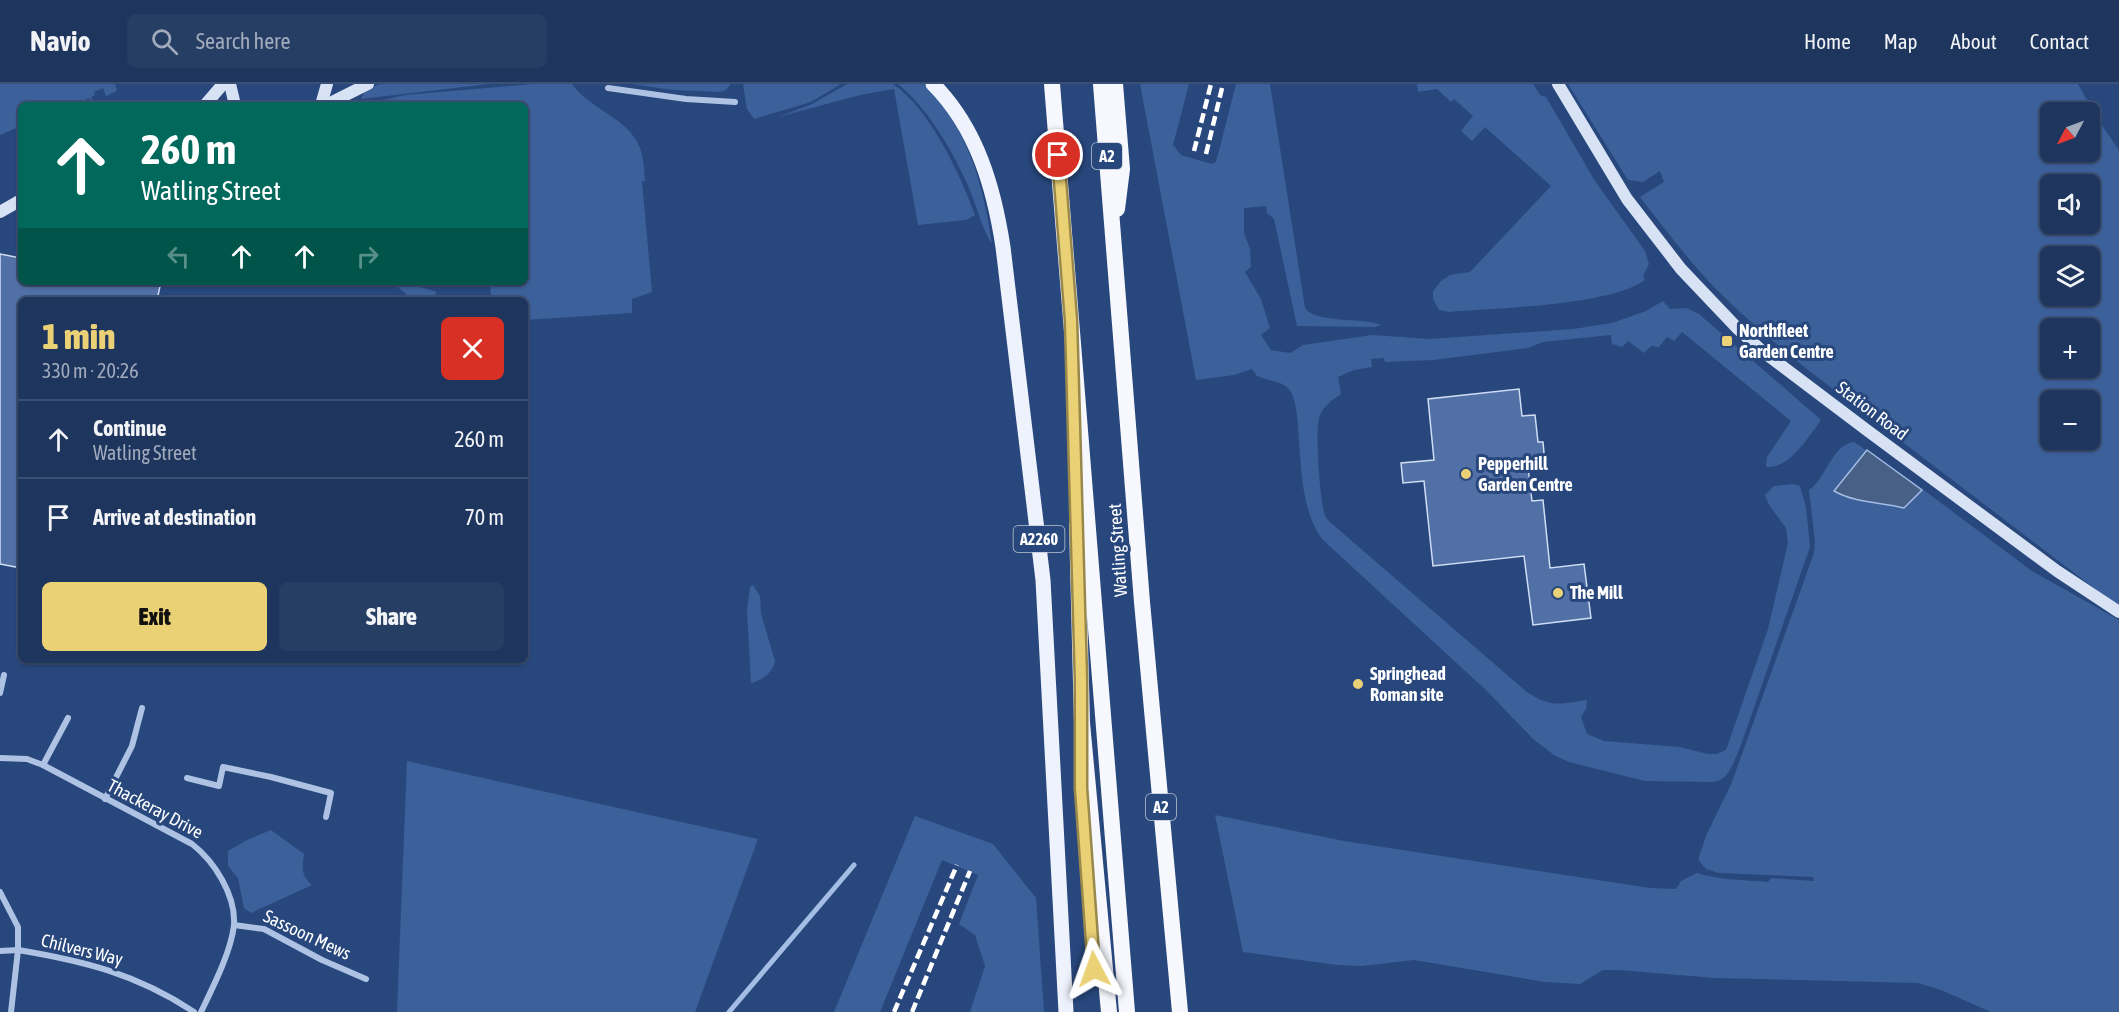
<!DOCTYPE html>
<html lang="en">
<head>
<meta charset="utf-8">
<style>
  :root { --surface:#1e355e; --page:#263d64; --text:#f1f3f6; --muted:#a1abbc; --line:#3c5073; --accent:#ebd175 }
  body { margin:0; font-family:"Asap Condensed",sans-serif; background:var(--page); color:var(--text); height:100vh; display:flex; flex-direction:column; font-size:22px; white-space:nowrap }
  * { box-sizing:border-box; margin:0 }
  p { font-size:20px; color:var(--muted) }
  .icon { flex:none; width:33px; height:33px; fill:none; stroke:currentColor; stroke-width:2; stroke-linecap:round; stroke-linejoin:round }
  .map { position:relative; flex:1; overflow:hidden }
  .panel { position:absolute; left:18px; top:213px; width:510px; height:366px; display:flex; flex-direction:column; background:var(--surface); border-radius:9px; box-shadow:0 2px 4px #0004,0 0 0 2px var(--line) }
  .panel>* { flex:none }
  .banner { position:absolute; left:18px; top:18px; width:510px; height:183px; border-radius:9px; box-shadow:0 2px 4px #0004,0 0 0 2px var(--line); background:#00695c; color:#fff; overflow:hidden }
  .needle { width:39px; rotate:229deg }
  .tools { position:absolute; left:2040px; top:18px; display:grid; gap:12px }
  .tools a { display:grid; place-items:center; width:60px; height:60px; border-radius:9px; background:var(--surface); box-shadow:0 2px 4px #0004,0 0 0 2px var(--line); font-size:30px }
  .pin { position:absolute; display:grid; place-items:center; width:51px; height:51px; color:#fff; margin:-26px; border:3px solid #fff; border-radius:50%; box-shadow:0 2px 6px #0007 }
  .me { position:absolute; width:66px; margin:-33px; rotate:356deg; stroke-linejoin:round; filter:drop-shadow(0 0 4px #0008) }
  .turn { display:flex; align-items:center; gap:21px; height:126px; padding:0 24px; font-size:27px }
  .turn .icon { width:78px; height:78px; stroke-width:2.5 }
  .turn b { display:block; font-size:42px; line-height:51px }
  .lanes { display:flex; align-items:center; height:57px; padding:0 24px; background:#0003; justify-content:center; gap:30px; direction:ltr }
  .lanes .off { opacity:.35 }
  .round { display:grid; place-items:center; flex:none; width:63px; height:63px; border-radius:9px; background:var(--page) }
  .headline { display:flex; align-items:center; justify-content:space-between; height:102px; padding:0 24px }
  h1 { font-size:36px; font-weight:800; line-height:45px; color:var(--accent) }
  .cta { display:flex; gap:12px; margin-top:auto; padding:12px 24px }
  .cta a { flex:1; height:69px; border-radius:9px; background:var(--accent); color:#111; font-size:24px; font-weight:800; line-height:69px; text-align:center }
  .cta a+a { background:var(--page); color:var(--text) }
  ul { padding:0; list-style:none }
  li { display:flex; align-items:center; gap:18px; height:78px; padding:0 24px; border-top:2px solid var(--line) }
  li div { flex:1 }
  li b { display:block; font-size:22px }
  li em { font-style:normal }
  header { display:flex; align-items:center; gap:36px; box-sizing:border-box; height:84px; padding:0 30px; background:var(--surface); border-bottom:2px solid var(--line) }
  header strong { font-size:28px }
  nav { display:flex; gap:33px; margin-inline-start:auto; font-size:21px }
  .search { width:420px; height:54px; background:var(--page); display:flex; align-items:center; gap:15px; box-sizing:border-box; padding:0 21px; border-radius:9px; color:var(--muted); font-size:22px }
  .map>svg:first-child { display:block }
</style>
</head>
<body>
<header>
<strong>Navio</strong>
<div class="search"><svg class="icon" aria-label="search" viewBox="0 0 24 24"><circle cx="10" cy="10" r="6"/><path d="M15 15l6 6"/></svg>Search here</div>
<nav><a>Home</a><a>Map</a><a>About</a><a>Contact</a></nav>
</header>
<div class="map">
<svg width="2119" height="928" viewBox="0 0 2119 928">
  <rect width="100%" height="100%" fill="#28477d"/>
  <g fill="#3c609a" fill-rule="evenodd">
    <polygon points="0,0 115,0 117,7 106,12 103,4 94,8 95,11 91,13 93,17 91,18 89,14 83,17 83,21 77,16 74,18 75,21 21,21 21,42 0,51"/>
    <polygon points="380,0 488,0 361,15 365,6"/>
    <path d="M533,0H572C590,26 628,33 640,64C644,75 644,86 645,97H642L652,208L632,215V229L525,236V216H491L490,198H525V21H362L405,11Z"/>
    <polygon points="632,0 731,0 726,6 720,8 673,6"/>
    <polygon points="743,0 841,0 811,18 754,35 747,25"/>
    <path d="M847,0H893C930,25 960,90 975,131L966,136L918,141L894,5L860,11L778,33L812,20Z"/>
    <path d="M898,0H924C968,43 983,101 992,160C981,143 977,123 969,104C954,69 928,24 898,0Z"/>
    <path d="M1140,0H1189L1173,61L1181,71L1212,80L1216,78L1236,0H1270L1305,224C1316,240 1362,233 1381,241L1375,243L1297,242L1274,135L1267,129L1266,122L1244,124V149L1250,165L1251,183L1245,188L1261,215L1270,244L1261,251L1271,266L1290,269L1303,261L1372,251L1430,255L1573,245L1612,239L1646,227L1663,217L1670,225L1686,224L1699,230L1820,335V338C1807,354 1790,385 1766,383L1767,373L1791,337L1682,248L1674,257L1667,253L1659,263L1651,262L1644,269L1628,257L1622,263L1612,260L1611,251L1543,258L1528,264L1434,276L1385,278L1384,274L1371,275L1372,283L1354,286L1338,293L1341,310C1332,316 1322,323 1319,334C1315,348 1320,418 1325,432C1326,434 1330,438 1331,439L1527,608C1551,624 1560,620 1587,616L1586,625L1581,633L1587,650L1604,657L1679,663L1708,670H1716L1726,666L1768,545L1788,459L1786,444L1769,421L1765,411L1774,402L1794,400L1800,402L1806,423L1810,463L1741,661C1734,676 1730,696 1713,698L1645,697L1569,678L1554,671L1533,655L1488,608L1323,456C1297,423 1302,364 1296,324C1291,295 1279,301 1257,292L1252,285L1234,291L1196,296Z"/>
    <path d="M1417,0H1533L1540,11L1546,13L1595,97L1645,167L1649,180L1643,192L1645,196C1609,222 1495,224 1449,228L1439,226L1433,215V207L1441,197L1450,191L1470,188L1551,102L1485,43L1472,57L1461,47L1473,32L1454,15L1451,18L1437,5L1418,8Z"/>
    <path d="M1568,0H2078L2097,34L2119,66V523L1812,289C1779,263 1746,235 1716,205C1688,176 1664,144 1640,113L1664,98L1660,87L1643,98L1628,96ZM2050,28H2090V68H2050ZM2050,100H2090V140H2050ZM2050,172H2090V212H2050ZM2050,244H2090V284H2050ZM2050,316H2090V356H2050Z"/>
    <polygon points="393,198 403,198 437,208 431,216 412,216"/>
    <path d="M1854,358L1913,398L2032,487L2119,536V928H1991L1941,906L1918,899L1715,894L1618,886H1603L1580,900L1545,898L1414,876L1362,882L1337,881L1243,868L1215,731L1344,757L1650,804L1676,805L1681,797L1697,789C1719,796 1745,796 1768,798L1771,794L1814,797L1813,793L1719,789L1706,785L1698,776L1706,752L1732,698L1814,469L1815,458L1809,406C1826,395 1832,360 1854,358Z"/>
    <path d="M753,501L760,512L761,530L775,577C773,589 762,596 751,599L747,526L750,503Z"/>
    <polygon points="407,677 758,755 695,928 397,928"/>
    <polygon points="915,732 993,760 1036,814 1044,928 970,928 985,882 975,851 959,840 978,791 942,776 880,928 834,928"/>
    <path d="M271,746L304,770C302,783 301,792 312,801L251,829L244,824L238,794L228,782V767L247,756Z"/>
  </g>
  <path fill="#485f86" stroke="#a3bde4" stroke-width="1.5" d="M1867,366L1922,406L1904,424C1880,418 1855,419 1834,407Z"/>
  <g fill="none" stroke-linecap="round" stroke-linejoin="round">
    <polyline stroke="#a3bde4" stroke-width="5" points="729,928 854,781"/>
  </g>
  <g fill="#5170a5" stroke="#d0def4" stroke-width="1.5">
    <polygon points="0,170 21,174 21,198 161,198 157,216 21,216 21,484 0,480"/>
    <polygon points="1519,305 1522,332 1535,331 1538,358 1543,358 1545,381 1528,383 1532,417 1543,416 1550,484 1584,480 1591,534 1533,541 1524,472 1433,482 1424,397 1403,399 1401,379 1434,376 1428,315"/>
  </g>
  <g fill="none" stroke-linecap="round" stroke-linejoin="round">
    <g stroke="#aec3e4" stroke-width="6">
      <polyline points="608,4 686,15 735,18"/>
      <polyline points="0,609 4,591"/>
      <path d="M0,674L27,675L43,681L192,760C214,777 236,811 234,841C231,868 213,903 201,928"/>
      <polyline points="43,681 68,634"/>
      <polyline points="187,694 219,702 223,683 271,693 331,709 326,733"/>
      <polyline points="105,715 132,662 142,624"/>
      <path d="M0,808L18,843V866C84,877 137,890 194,928"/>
      <polyline points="234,841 264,845 322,876 366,895"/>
      <polyline points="0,867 18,866 11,928"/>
    </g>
    <g stroke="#d7e2f5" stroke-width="12">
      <polyline points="230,0 235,21"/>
      <polyline points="1558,0 1627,115 1681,185 1738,245 1762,267 1868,347 2057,487 2119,528"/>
      <polyline points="205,21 223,0"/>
      <polyline points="321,21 327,0"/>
      <polyline points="326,21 368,0"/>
      <polyline points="0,128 21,116"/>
    </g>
    <path stroke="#eef2fd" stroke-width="15" d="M933,0C977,44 994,104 1003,163L1043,496L1066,928"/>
    <g stroke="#f6f8fe" stroke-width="16">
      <polyline points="1052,0 1127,928"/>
      <polyline points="1101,0 1142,518 1180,928"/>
      <polyline points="1115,0 1122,85 1117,125"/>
      <polyline points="1077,441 1082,639 1109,928"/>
    </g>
    <g stroke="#fff" stroke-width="4.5" stroke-dasharray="10 4.5" stroke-linecap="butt">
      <polyline points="1194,67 1211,0"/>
      <polyline points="1206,70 1223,0"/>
      <polyline points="894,928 957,781"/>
      <polyline points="912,928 970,787"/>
    </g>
  </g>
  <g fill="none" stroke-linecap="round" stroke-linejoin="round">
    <defs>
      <polyline id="route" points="1058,71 1071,236 1081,596 1081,704 1094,885"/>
    </defs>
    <use href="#route" stroke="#99884c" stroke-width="15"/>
    <use href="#route" stroke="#ebd175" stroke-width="10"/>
  </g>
  <g fill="#ebd175" stroke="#28477d" stroke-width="2">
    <rect x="1721" y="251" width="12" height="12" rx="3"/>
    <circle cx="1466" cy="390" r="6"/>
    <circle cx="1558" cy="509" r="6"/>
    <circle cx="1358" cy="600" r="6"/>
  </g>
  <g text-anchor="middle" stroke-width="6" stroke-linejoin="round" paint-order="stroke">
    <g fill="#28477d" stroke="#bec8d8" stroke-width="1.5">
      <rect x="1092" y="59" width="30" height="26" rx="4.5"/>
      <rect x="1013.5" y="442" width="51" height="26" rx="4.5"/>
      <rect x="1146" y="710" width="30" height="26" rx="4.5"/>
    </g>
    <g font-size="16" font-weight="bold" fill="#fff">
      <text x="1107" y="78">A2</text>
      <text x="1039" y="461">A2260</text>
      <text x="1161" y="729">A2</text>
    </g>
    <g font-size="18" font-weight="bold" fill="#fff" stroke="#28477d" text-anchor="start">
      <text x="1739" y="253">Northfleet<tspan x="1739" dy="21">Garden Centre</tspan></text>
      <text x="1478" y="386">Pepperhill<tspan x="1478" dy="21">Garden Centre</tspan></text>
      <text x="1570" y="515">The Mill</text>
      <text x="1370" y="596">Springhead<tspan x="1370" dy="21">Roman site</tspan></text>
    </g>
    <g font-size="18" fill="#fff" stroke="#28477d">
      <text transform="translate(1872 327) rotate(37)" y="6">Station Road</text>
      <text transform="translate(1118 466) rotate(-94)" y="6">Watling Street</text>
      <text transform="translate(155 725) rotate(28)" y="6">Thackeray Drive</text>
      <text transform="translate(307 851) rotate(25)" y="6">Sassoon Mews</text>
      <text transform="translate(82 866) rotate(14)" y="6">Chilvers Way</text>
    </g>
  </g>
</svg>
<div class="tools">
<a><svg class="needle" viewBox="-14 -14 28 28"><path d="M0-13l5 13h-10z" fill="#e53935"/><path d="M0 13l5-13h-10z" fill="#a1abbc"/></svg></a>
<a><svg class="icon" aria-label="sound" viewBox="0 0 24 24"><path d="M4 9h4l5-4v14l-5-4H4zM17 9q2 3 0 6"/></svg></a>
<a><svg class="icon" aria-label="layers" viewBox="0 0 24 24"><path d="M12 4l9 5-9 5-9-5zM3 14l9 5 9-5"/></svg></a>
<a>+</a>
<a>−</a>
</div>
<div class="pin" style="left:1058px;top:71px;background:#d93025"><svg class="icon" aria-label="arrive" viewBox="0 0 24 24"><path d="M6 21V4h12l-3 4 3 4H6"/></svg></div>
<svg class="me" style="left:1094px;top:885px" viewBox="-20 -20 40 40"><path d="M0-17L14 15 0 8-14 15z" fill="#ebd175" stroke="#fff" stroke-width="4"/></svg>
<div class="banner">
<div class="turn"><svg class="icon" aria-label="ahead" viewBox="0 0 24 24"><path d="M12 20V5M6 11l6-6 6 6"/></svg><div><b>260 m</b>Watling Street</div></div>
<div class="lanes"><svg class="icon off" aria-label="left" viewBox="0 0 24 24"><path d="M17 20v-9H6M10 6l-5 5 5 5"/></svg><svg class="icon" aria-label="ahead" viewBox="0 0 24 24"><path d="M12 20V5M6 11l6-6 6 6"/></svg><svg class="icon" aria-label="ahead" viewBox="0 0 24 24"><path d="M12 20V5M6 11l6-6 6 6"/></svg><svg class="icon off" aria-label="right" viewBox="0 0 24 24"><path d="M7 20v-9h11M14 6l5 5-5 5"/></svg></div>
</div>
<section class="panel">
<div class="headline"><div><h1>1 min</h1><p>330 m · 20:26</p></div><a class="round" style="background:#d93025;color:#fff"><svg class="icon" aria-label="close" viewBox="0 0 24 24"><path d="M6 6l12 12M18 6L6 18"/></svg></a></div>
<ul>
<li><svg class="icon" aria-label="ahead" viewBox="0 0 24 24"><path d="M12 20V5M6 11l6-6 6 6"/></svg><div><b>Continue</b><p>Watling Street</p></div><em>260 m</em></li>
<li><svg class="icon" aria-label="arrive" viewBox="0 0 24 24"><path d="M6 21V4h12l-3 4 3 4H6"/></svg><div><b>Arrive at destination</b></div><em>70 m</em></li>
</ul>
<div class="cta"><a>Exit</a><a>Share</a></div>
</section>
</div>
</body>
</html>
